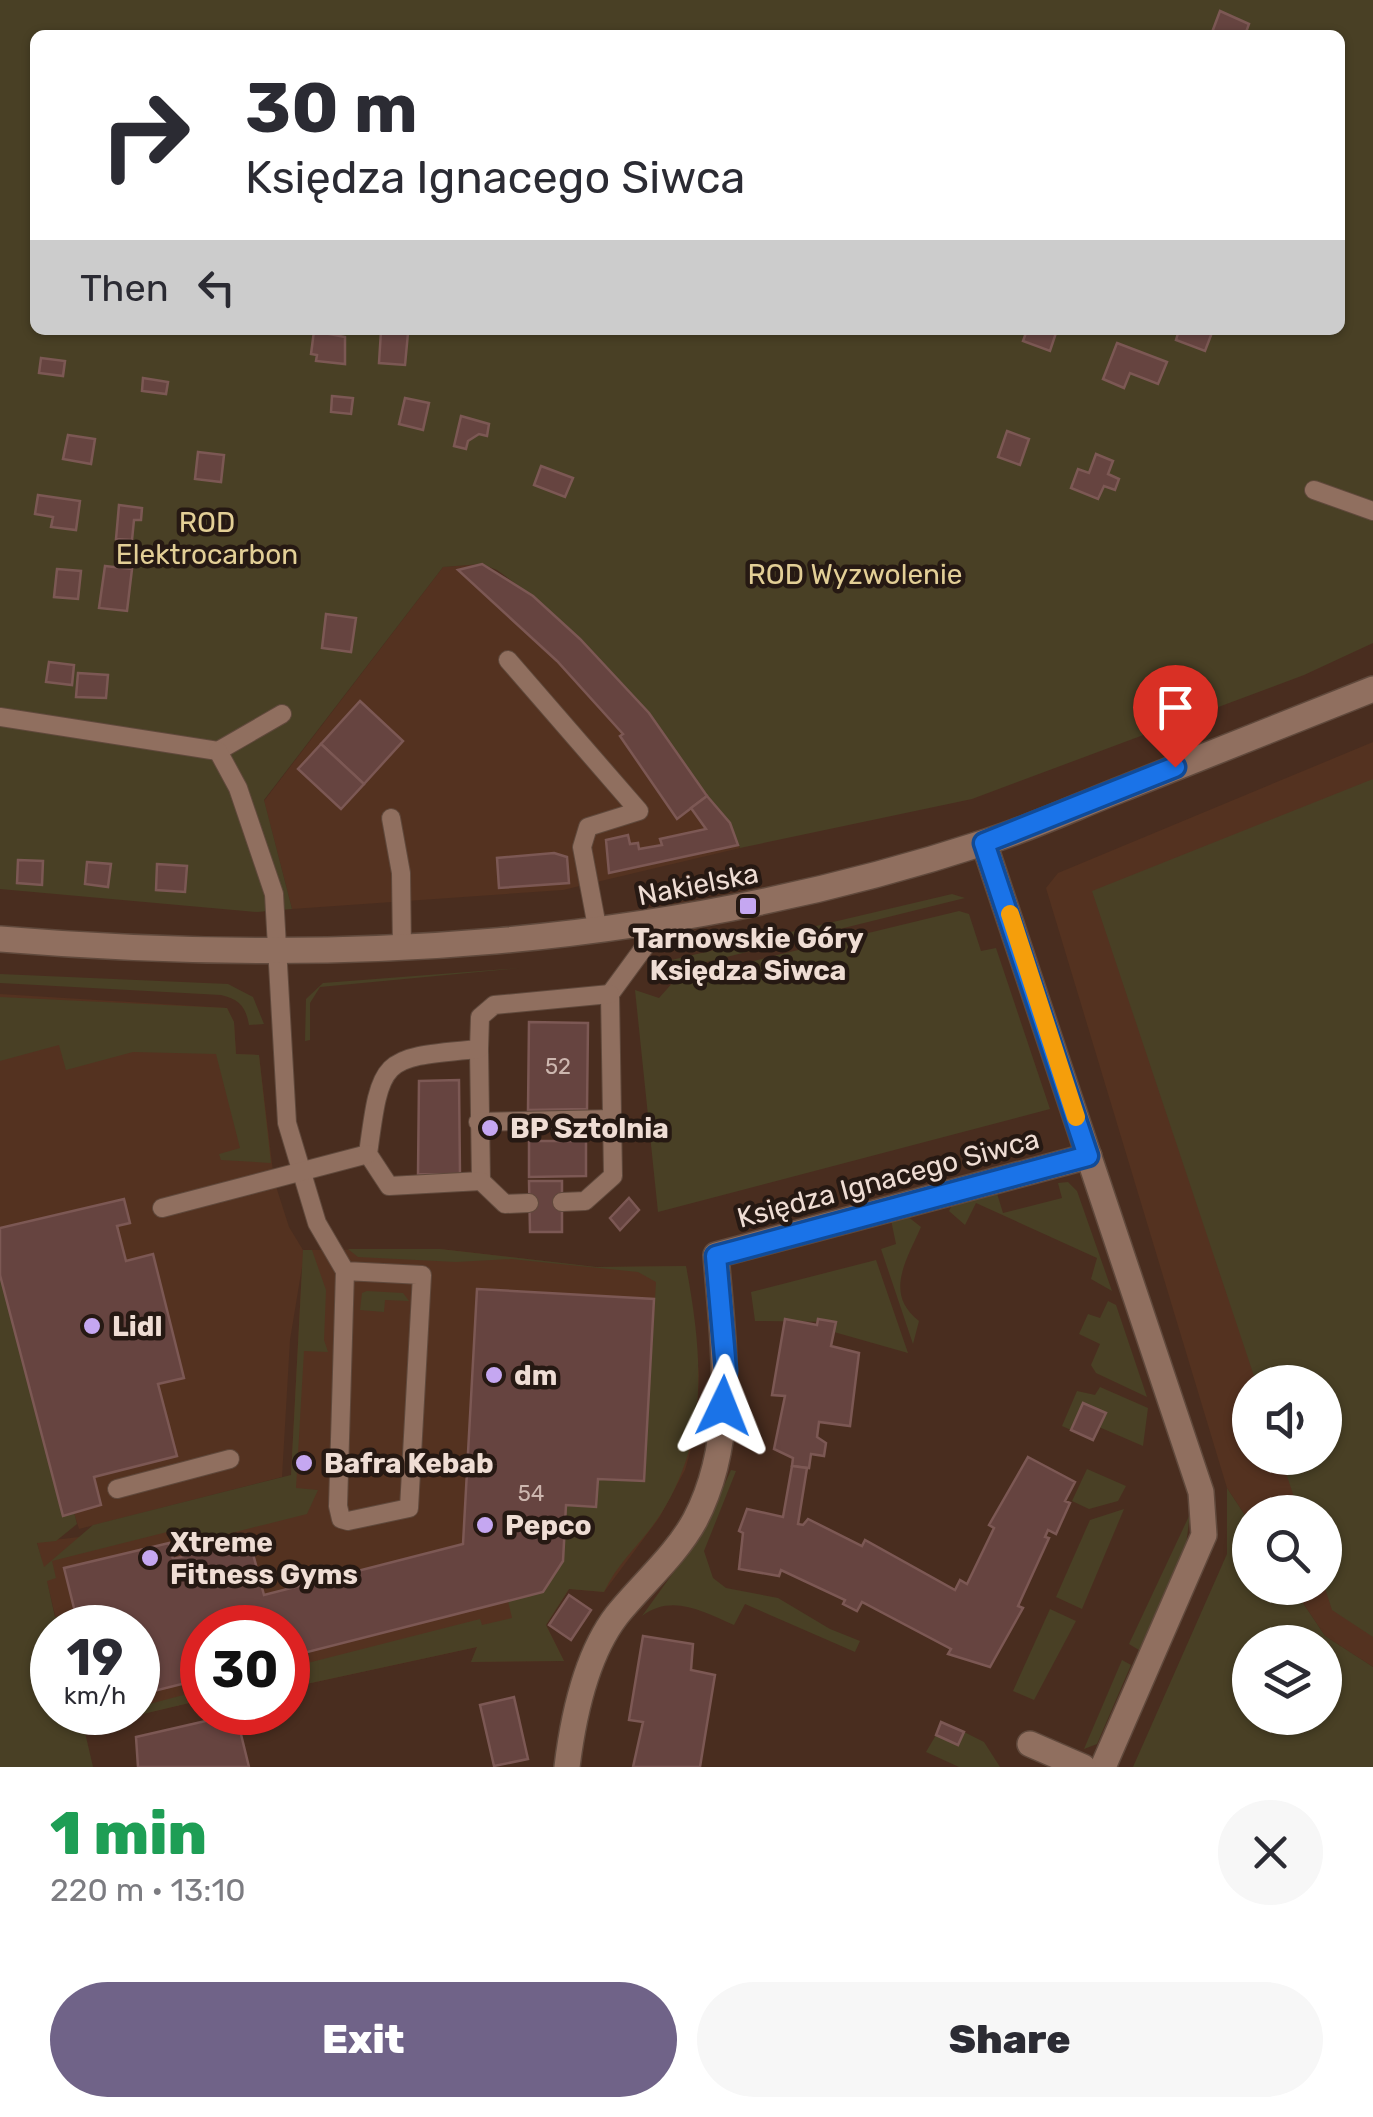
<!DOCTYPE html>
<html lang="en">
<head>
<meta charset="utf-8">
<style>
  :root { --surface:#fff; --page:#f7f7f7; --text:#2b2b33; --muted:#7c7c81; --accent:#706388 }
  body { margin:0; font-family:Rubik,sans-serif; background:var(--page); color:var(--text); height:100vh; display:flex; flex-direction:column; font-size:38px; white-space:nowrap }
  * { box-sizing:border-box; margin:0 }
  p { font-size:32px; color:var(--muted) }
  .icon { flex:none; width:55px; height:55px; fill:none; stroke:currentColor; stroke-width:2; stroke-linecap:round; stroke-linejoin:round }
  .map { position:relative; height:1767px; overflow:hidden }
  .panel { display:flex; flex-direction:column; background:var(--surface); flex:1 }
  .panel>* { flex:none }
  .banner { position:absolute; left:30px; top:30px; width:1315px; height:305px; border-radius:15px; box-shadow:0 2px 8px #0004; background:#fff; color:var(--text); overflow:hidden }
  .tools { position:absolute; left:1232px; top:1365px; display:grid; gap:20px }
  .tools a { display:grid; place-items:center; width:110px; height:110px; border-radius:50%; background:var(--surface); box-shadow:0 2px 8px #0004; font-size:50px }
  .speed { position:absolute; left:30px; top:1605px; display:flex; gap:20px; font-size:50px; font-weight:700; text-align:center }
  .speed>* { display:grid; place-content:center; width:130px; height:130px; border-radius:50%; background:var(--surface); box-shadow:0 2px 8px #0004; line-height:1 }
  .speed small { font-size:25px; font-weight:400 }
  .speed .limit { border:15px solid #d22; background:#fff; color:#111 }
  .pin { position:absolute; display:grid; place-items:center; width:85px; height:85px; color:#fff; margin:-102px -42px; border-radius:50% 50% 50% 0; rotate:-45deg; box-shadow:0 0 10px #0007 }
  .pin .icon { rotate:45deg }
  .me { position:absolute; width:110px; margin:-55px; rotate:2deg; stroke-linejoin:round; filter:drop-shadow(0 0 8px #0008) }
  .turn { display:flex; align-items:center; gap:35px; height:210px; padding:0 50px; font-size:45px }
  .turn .icon { width:130px; height:130px; stroke-width:2.5 }
  .turn b { display:block; font-size:70px; line-height:85px }
  .then { display:flex; align-items:center; height:95px; padding:0 50px; background:#0003; gap:20px; font-size:38px }
  .round { display:grid; place-items:center; flex:none; width:105px; height:105px; border-radius:52px; background:var(--page) }
  .headline { display:flex; align-items:center; justify-content:space-between; height:170px; padding:0 50px }
  h1 { font-size:60px; font-weight:800; line-height:75px; color:#1e9e55 }
  .primary-button { display:flex; gap:20px; margin-top:auto; padding:20px 50px }
  .primary-button a { flex:1; height:115px; border-radius:60px; background:var(--accent); color:#fff; font-size:40px; font-weight:800; line-height:115px; text-align:center }
  .primary-button a+a { background:var(--page); color:var(--text) }
  .map>svg:first-child { display:block }
</style>
</head>
<body>
<div class="map">
<svg width="1373" height="1767" viewBox="0 0 1373 1767">
  <rect width="100%" height="100%" fill="#492d1f"/>
  <g fill="#543220" fill-rule="evenodd">
    <polygon points="482,564 533,596 649,713 730,823 740,848 563,890 292,909 264,801 443,567"/>
    <path d="M1373,742V1667L1325,1636L1293,1588H1325V1512H1250V1523L1227,1488L1046,888L1058,873ZM1250,1382H1325V1458H1250Z"/>
    <polygon points="0,994 227,1008 234,1022 236,1054 259,1055 274,1180 289,1227 303,1250 440,1249 596,1267 686,1266 699,1374 697,1428 685,1470 659,1518 604,1592 569,1589 546,1625 564,1661 471,1662 477,1647 288,1688 288,1628 202,1628 202,1700 83,1728 80,1713 138,1712 138,1628 58,1627 37,1542 289,1512 302,1267 290,1340 282,1477 79,1529 74,1513 0,1517"/>
  </g>
  <g fill="#494025" fill-rule="evenodd">
    <path d="M0,0H1373V643L1304,675L972,799L740,848C729,821 711,801 694,777C639,698 576,627 497,570L482,564L443,567L264,800L292,909L257,912L0,889ZM35,35H1340V330H35Z"/>
    <polygon points="1373,779 1373,1637 1332,1610 1325,1588 1325,1512 1299,1512 1281,1458 1325,1458 1325,1382 1256,1382 1092,891"/>
    <polygon points="952,894 965,898 682,968 661,978 656,974 663,962"/>
    <polygon points="959,911 969,914 981,951 996,948 1050,1109 658,1212 635,990 659,998 675,980"/>
    <polygon points="521,968 320,987 310,1003 310,1040 305,1041 306,999 323,983"/>
    <path d="M0,974L228,984L253,997L264,1024L249,1025C246,1007 239,999 221,995L0,983Z"/>
    <polygon points="0,997 227,1008 234,1022 236,1054 259,1055 271,1163 221,1160 219,1154 240,1148 216,1054 133,1052 66,1070 59,1045 0,1061"/>
    <polygon points="1068,1182 1077,1191 1112,1291 1091,1279 1097,1258 976,1203 965,1225 949,1211 954,1201 996,1190 1003,1213 1062,1198 1058,1183"/>
    <path d="M907,1216L921,1227C906,1261 884,1294 919,1321L913,1344L881,1249L896,1244L891,1220Z"/>
    <path d="M348,1249H440L596,1267L686,1266C702,1351 710,1435 662,1512C646,1539 618,1561 604,1592L569,1589L546,1625L564,1661L471,1662L477,1647L288,1688V1668L480,1619L482,1625L512,1618L508,1601L543,1592L563,1561L566,1505L598,1479L644,1480L656,1282L638,1272L511,1259L456,1262L358,1257Z"/>
    <polygon points="303,1250 312,1250 326,1290 324,1340 328,1352 304,1351 296,1488 318,1490 307,1514 180,1546 175,1530 52,1561 56,1578 47,1581 55,1617 65,1615 68,1627 52,1628 52,1712 90,1713 92,1719 138,1712 138,1707 202,1690 202,1700 84,1728 93,1767 0,1767 0,1275 63,1515 74,1512 77,1524 56,1541 37,1543 44,1567 93,1525 291,1475"/>
    <polygon points="876,1260 908,1353 834,1332 835,1322 755,1321 751,1292"/>
    <polygon points="367,1291 403,1293 409,1301 385,1300 384,1312 360,1310 362,1293"/>
    <polygon points="1108,1301 1116,1305 1147,1397 1096,1373 1091,1365 1100,1344 1079,1334 1088,1314 1100,1318"/>
    <polygon points="1100,1387 1148,1408 1143,1446 1099,1427 1105,1413 1084,1403 1071,1430 1062,1426 1077,1391 1095,1395"/>
    <polygon points="1087,1469 1126,1486 1118,1501 1089,1509 1072,1501"/>
    <path d="M731,1470L736,1471L704,1551L713,1578L726,1588L778,1598L830,1629L860,1641L855,1652L745,1604L734,1625C704,1612 672,1593 642,1616L704,1530Z"/>
    <path d="M1227,1488L1250,1523V1588H1293L1325,1636L1373,1667V1767H1133L1227,1554ZM1250,1642H1325V1718H1250Z"/>
    <polygon points="1124,1509 1082,1609 1056,1597 1090,1520"/>
    <polygon points="1190,1514 1186,1545 1139,1650 1129,1644"/>
    <polygon points="1050,1609 1076,1621 1034,1700 1013,1691"/>
    <polygon points="1122,1660 1131,1665 1097,1744 1084,1749"/>
    <polygon points="964,1732 984,1742 1000,1767 959,1767 926,1752 936,1735 957,1744"/>
  </g>
  <g fill="#664440" stroke="#7c5854" stroke-width="2.5">
    <polygon points="1220,11 1249,24 1245,35 1211,35"/>
    <polygon points="1027,330 1057,330 1050,351 1023,341"/>
    <polygon points="1179,330 1213,330 1205,351 1176,340"/>
    <polygon points="314,331 345,337 345,364 316,361 317,355 311,354"/>
    <polygon points="381,331 408,333 405,365 379,363"/>
    <polygon points="1117,343 1167,362 1158,384 1130,373 1124,388 1103,379"/>
    <polygon points="41,358 65,361 63,376 39,373"/>
    <polygon points="143,378 168,382 166,394 142,391"/>
    <polygon points="332,396 353,398 351,414 331,412"/>
    <polygon points="405,398 429,403 423,430 399,424"/>
    <polygon points="461,416 489,424 487,436 479,434 468,441 466,449 454,446"/>
    <polygon points="1007,431 1029,439 1020,465 998,457"/>
    <polygon points="68,435 95,439 91,464 63,459"/>
    <polygon points="198,452 224,455 221,482 195,479"/>
    <polygon points="1096,454 1113,461 1108,474 1119,479 1115,490 1104,486 1098,499 1071,488 1078,469 1089,473"/>
    <polygon points="541,466 573,478 565,497 534,485"/>
    <polygon points="38,495 80,501 76,530 51,527 53,517 35,514"/>
    <polygon points="119,505 142,508 141,520 134,520 132,540 116,539"/>
    <polygon points="482,564 533,596 580,639 649,713 707,796 677,819 620,736 623,734 557,661 458,570"/>
    <polygon points="105,566 132,569 127,611 99,608"/>
    <polygon points="57,569 81,571 78,599 54,597"/>
    <polygon points="326,614 356,618 351,652 322,648"/>
    <polygon points="49,662 74,665 72,685 46,682"/>
    <polygon points="78,673 108,675 106,698 76,697"/>
    <polygon points="360,701 403,741 364,784 321,744"/>
    <polygon points="321,744 364,784 341,809 298,769"/>
    <polygon points="707,796 730,823 738,845 609,873 606,840 628,835 630,844 638,843 639,849 662,845 660,839 706,829 691,808"/>
    <polygon points="554,853 567,857 569,883 499,888 497,858"/>
    <polygon points="18,860 43,861 42,885 17,883"/>
    <polygon points="87,862 111,864 108,887 85,884"/>
    <polygon points="157,864 187,866 185,892 156,890"/>
    <polygon points="529,1022 588,1023 587,1109 528,1110"/>
    <polygon points="459,1080 460,1175 418,1174 419,1081"/>
    <polygon points="529,1141 586,1141 586,1176 529,1177"/>
    <polygon points="529,1181 562,1181 562,1232 530,1232"/>
    <polygon points="629,1198 639,1210 620,1230 610,1218"/>
    <polygon points="124,1199 130,1223 117,1226 126,1261 153,1254 184,1378 158,1384 177,1456 94,1477 101,1505 63,1516 0,1275 0,1228"/>
    <polygon points="477,1289 654,1299 644,1481 598,1479 596,1507 566,1505 563,1561 543,1592 288,1657 288,1628 202,1628 202,1679 138,1695 138,1628 79,1628 64,1568 169,1543 173,1559 249,1539 264,1595 463,1544"/>
    <polygon points="785,1319 817,1325 818,1319 836,1322 831,1346 859,1353 850,1426 819,1422 817,1437 826,1443 824,1456 811,1454 809,1468 792,1466 793,1458 774,1449 785,1396 772,1395"/>
    <polygon points="1083,1403 1106,1413 1093,1440 1071,1430"/>
    <polygon points="1028,1457 1075,1482 1065,1501 1070,1503 1056,1534 1048,1530 1045,1537 1049,1538 1018,1606 1023,1608 990,1667 948,1654 951,1649 862,1602 857,1611 843,1604 845,1600 781,1570 779,1576 739,1569 743,1533 739,1531 747,1509 783,1517 792,1466 807,1468 798,1524 803,1525 808,1519 862,1546 865,1540 955,1590 960,1580 967,1584 994,1528 989,1525"/>
    <polygon points="569,1595 591,1610 571,1640 549,1625"/>
    <polygon points="643,1636 693,1644 691,1670 715,1675 700,1767 633,1767 643,1722 629,1720"/>
    <polygon points="514,1697 528,1759 494,1766 480,1705"/>
    <polygon points="236,1714 249,1767 138,1767 136,1737"/>
    <polygon points="941,1722 964,1732 958,1745 936,1735"/>
  </g>
  <g fill="none" stroke-linecap="round" stroke-linejoin="round">
    <defs>
      <g id="service">
        <polyline points="1314,490 1373,511"/>
        <polyline points="508,660 639,811 588,827 582,847 598,932"/>
        <polyline points="0,717 218,751 282,714"/>
        <polyline points="218,751 238,788 274,894 287,1123 317,1223 345,1271 338,1506 341,1519 348,1521 409,1508 422,1275 345,1271"/>
        <polyline points="391,818 401,873 402,950"/>
        <polyline points="479,1049 481,1181"/>
        <polyline points="478,1122 612,1119"/>
        <polyline points="562,1202 585,1201 613,1176 610,994 662,923"/>
        <path d="M529,1203L505,1204L481,1181L389,1186L368,1154C381,1055 382,1058 479,1049L480,1017L494,1005L610,994"/>
        <polyline points="162,1208 368,1154"/>
        <polyline points="117,1489 230,1459"/>
      </g>
      <g id="minor">
        <polyline points="984,843 1201,1492 1204,1535 1103,1767"/>
        <polyline points="1030,1744 1083,1767"/>
        <path d="M567,1767C573,1718 586,1655 617,1615C642,1584 676,1555 695,1520C738,1438 723,1344 716,1255L1089,1156"/>
      </g>
      <path id="tertiary" d="M0,939C338,967 662,948 986,842C1034,827 1080,805 1127,787C1209,754 1291,721 1373,689"/>
    </defs>
    <use href="#service" stroke="#60493c" stroke-width="20"/>
    <use href="#minor" stroke="#60493c" stroke-width="28"/>
    <use href="#tertiary" stroke="#60493c" stroke-width="28"/>
    <use href="#service" stroke="#906f5f" stroke-width="18"/>
    <use href="#minor" stroke="#906f5f" stroke-width="25"/>
    <use href="#tertiary" stroke="#906f5f" stroke-width="25"/>
  </g>
  <g fill="none" stroke-linecap="round" stroke-linejoin="round">
    <defs>
      <polyline id="route" points="723,1406 726,1370 716,1256 1088,1156 984,843 1175,767"/>
    </defs>
    <use href="#route" stroke="#114b97" stroke-width="25"/>
    <use href="#route" stroke="#1a73e8" stroke-width="18"/>
    <polyline stroke="#f59e0b" stroke-width="18" points="1010,914 1076,1117"/>
  </g>
  <g fill="#c5a7f1" stroke="#261913" stroke-width="4">
    <rect x="738" y="896" width="20" height="20" rx="5"/>
    <circle cx="490" cy="1128" r="10"/>
    <circle cx="92" cy="1326" r="10"/>
    <circle cx="494" cy="1375" r="10"/>
    <circle cx="304" cy="1463" r="10"/>
    <circle cx="485" cy="1525" r="10"/>
    <circle cx="150" cy="1558" r="10"/>
  </g>
  <g text-anchor="middle" stroke-width="9" stroke-linejoin="round" paint-order="stroke">
    <g font-size="22" fill="#cdb7af">
      <text x="558" y="1074">52</text>
      <text x="531" y="1501">54</text>
    </g>
    <g font-size="28" fill="#e3cf96" stroke="#261913">
      <text x="207" y="532">ROD<tspan x="207" dy="32">Elektrocarbon</tspan></text>
      <text x="855" y="584">ROD Wyzwolenie</text>
    </g>
    <g font-size="28" fill="#efddd4" stroke="#261913">
      <text transform="translate(698 884) rotate(-11)" y="10">Nakielska</text>
      <text transform="translate(888 1178) rotate(-15)" y="10">Księdza Ignacego Siwca</text>
    </g>
    <g font-size="28" font-weight="bold" fill="#efddd4" stroke="#261913" text-anchor="start">
      <text x="748" y="948" text-anchor="middle">Tarnowskie Góry<tspan x="748" dy="32">Księdza Siwca</tspan></text>
      <text x="510" y="1138">BP Sztolnia</text>
      <text x="112" y="1336">Lidl</text>
      <text x="514" y="1385">dm</text>
      <text x="324" y="1473">Bafra Kebab</text>
      <text x="505" y="1535">Pepco</text>
      <text x="170" y="1552">Xtreme<tspan x="170" dy="32">Fitness Gyms</tspan></text>
    </g>
  </g>
</svg>
<div class="tools">
<a><svg class="icon" aria-label="sound" viewBox="0 0 24 24"><path d="M4 9h4l5-4v14l-5-4H4zM17 9q2 3 0 6"/></svg></a>
<a><svg class="icon" aria-label="search" viewBox="0 0 24 24"><circle cx="10" cy="10" r="6"/><path d="M15 15l6 6"/></svg></a>
<a><svg class="icon" aria-label="layers" viewBox="0 0 24 24"><path d="M12 4l9 5-9 5-9-5zM3 14l9 5 9-5"/></svg></a>
</div>
<div class="speed"><div>19<small>km/h</small></div><div class="limit">30</div></div>
<div class="pin" style="left:1175px;top:767px;background:#d93025"><svg class="icon" aria-label="arrive" viewBox="0 0 24 24"><path d="M6 21V4h12l-3 4 3 4H6"/></svg></div>
<svg class="me" style="left:723px;top:1406px" viewBox="-20 -20 40 40"><path d="M0-17L14 15 0 8-14 15z" fill="#1a73e8" stroke="#fff" stroke-width="4"/></svg>
<div class="banner">
<div class="turn"><svg class="icon" aria-label="right" viewBox="0 0 24 24"><path d="M7 20v-9h11M14 6l5 5-5 5"/></svg><div><b>30 m</b>Księdza Ignacego Siwca</div></div>
<div class="then">Then<svg class="icon" aria-label="left" viewBox="0 0 24 24"><path d="M17 20v-9H6M10 6l-5 5 5 5"/></svg></div>
</div>
</div>
<section class="panel">
<div class="headline"><div><h1>1 min</h1><p>220 m · 13:10</p></div><a class="round"><svg class="icon" aria-label="close" viewBox="0 0 24 24"><path d="M6 6l12 12M18 6L6 18"/></svg></a></div>
<div class="primary-button"><a>Exit</a><a>Share</a></div>
</section>
</body>
</html>
